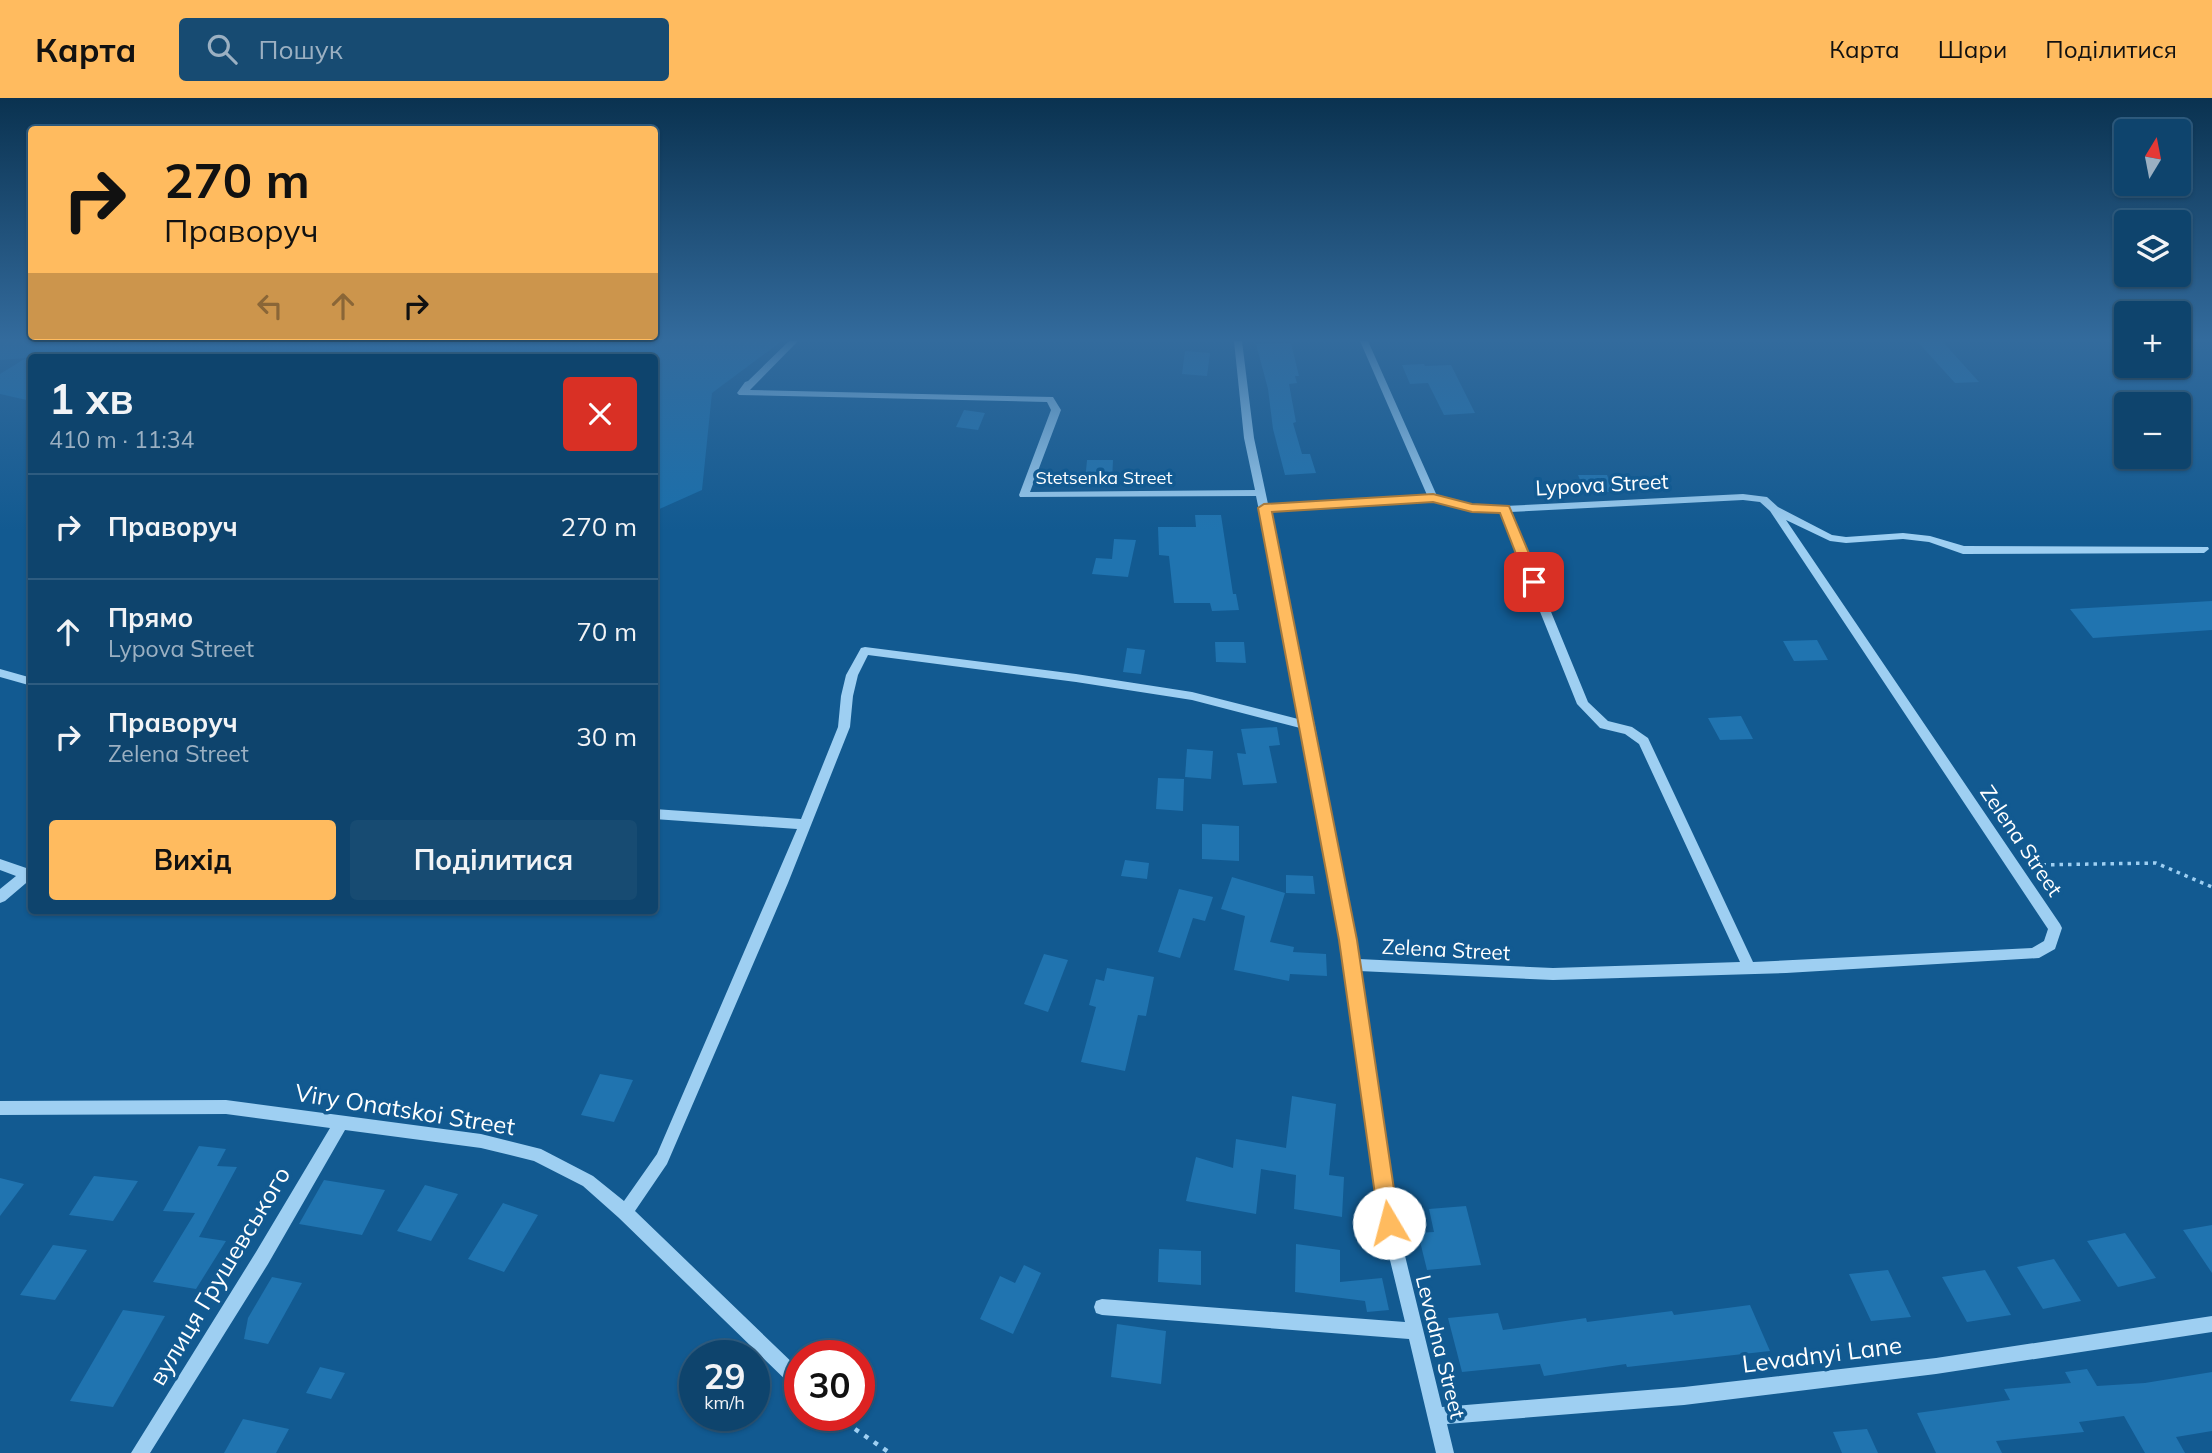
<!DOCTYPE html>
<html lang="uk">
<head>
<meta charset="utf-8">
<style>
  :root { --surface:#0e446d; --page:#174b72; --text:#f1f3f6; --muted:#9bb0c2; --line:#2e5c80; --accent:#ffbb5f }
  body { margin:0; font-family:Mulish,sans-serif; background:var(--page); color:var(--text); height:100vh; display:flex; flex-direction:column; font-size:26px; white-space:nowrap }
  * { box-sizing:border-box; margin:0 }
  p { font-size:23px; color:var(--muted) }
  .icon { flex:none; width:38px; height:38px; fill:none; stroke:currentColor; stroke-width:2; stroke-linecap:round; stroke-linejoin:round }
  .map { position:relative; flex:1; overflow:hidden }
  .drawer { position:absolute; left:28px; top:256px; width:630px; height:560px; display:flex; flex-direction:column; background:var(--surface); border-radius:7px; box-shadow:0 2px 5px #0004,0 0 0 2px var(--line) }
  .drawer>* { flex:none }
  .banner { position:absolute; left:28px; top:28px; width:630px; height:214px; border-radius:7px; box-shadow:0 2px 5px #0004,0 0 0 2px var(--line); background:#ffbb5f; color:#111; overflow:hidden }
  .needle { width:46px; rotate:10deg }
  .fabs { position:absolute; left:2114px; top:21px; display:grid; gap:14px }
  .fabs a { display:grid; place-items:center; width:77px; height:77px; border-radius:7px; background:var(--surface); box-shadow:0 2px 5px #0004,0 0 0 2px var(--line); font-size:35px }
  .speed { position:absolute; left:679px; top:1242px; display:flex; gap:14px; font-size:35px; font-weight:700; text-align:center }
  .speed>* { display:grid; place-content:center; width:91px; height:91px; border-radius:50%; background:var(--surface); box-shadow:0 2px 5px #0004,0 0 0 2px var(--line); line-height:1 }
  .speed small { font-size:18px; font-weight:400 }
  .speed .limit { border:10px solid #d22; background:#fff; color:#111 }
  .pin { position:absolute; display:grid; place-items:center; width:60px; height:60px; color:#fff; margin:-30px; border-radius:14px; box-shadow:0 4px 10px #0006 }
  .me { position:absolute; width:77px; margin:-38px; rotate:352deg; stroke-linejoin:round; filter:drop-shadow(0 0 5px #0008) }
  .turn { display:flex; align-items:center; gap:24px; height:147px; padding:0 21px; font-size:32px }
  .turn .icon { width:91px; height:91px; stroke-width:2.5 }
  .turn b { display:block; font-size:49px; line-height:60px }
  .lanes { display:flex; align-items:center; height:66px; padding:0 21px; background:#0003; justify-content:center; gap:35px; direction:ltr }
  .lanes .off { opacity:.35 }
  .round { display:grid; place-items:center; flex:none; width:74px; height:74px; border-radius:7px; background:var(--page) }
  .headline { display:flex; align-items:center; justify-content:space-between; height:119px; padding:0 21px }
  h1 { font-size:42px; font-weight:700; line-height:52px }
  .cta { display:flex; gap:14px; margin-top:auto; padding:14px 21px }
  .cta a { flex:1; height:80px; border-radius:7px; background:var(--accent); color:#111; font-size:28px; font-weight:700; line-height:80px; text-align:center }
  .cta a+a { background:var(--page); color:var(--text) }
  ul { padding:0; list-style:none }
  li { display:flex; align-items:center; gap:21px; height:105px; padding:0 21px; border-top:2px solid var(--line) }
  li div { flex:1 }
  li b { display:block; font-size:26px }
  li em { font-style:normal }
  header { display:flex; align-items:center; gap:42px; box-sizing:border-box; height:98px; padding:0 35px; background:var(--accent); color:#111 }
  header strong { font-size:33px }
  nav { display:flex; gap:38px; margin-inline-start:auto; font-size:24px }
  .search { width:490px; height:63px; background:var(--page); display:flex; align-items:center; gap:18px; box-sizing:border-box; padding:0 24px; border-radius:7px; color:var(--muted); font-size:26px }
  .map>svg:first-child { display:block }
</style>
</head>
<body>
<header>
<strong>Карта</strong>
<div class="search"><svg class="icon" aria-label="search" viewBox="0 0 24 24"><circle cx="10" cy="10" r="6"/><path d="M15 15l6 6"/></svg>Пошук</div>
<nav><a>Карта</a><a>Шари</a><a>Поділитися</a></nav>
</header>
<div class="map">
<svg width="2212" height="1355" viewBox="0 0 2212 1355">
  <rect width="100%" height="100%" fill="#125a91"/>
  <polygon fill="#1a6fab" points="0,243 782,243 712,295 702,392 655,413 654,259 32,259 31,303 0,296 0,276 26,260 0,262"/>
  <g fill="#2074b0">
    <polygon points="1917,243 1942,243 1979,284 1955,285"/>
    <polygon points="1291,245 1299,278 1295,278 1297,285 1289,286 1296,324 1293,325 1302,356 1310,356 1316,375 1285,377 1273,331 1268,291 1256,246"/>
    <polygon points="1185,253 1210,255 1207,278 1182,276"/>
    <polygon points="1424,266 1425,268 1451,267 1475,315 1444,317 1428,285 1410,286 1402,267"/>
    <polygon points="964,312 985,315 978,332 956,329"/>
    <polygon points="1087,362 1113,362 1112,384 1085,384"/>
    <polygon points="1578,377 1607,377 1614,394 1585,394"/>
    <polygon points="1195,417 1221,417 1233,496 1236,496 1239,512 1212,513 1210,505 1174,505 1169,458 1159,457 1158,429 1196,429"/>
    <polygon points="1114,441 1136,442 1128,479 1092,476 1096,460 1112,461"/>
    <polygon points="2212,503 2212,532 2093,540 2070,511"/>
    <polygon points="1817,542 1828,562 1794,563 1783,543"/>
    <polygon points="1215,544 1244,544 1246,565 1216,564"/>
    <polygon points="1127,550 1145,552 1141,576 1123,574"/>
    <polygon points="1741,618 1753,641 1720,642 1708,620"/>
    <polygon points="1277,629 1280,647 1269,648 1277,685 1243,687 1237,655 1246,656 1241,631"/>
    <polygon points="1187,651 1213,653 1211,681 1185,679"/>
    <polygon points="1158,680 1184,681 1183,713 1156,711"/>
    <polygon points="1202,726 1239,728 1239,763 1202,761"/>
    <polygon points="1125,762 1149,765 1147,781 1121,778"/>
    <polygon points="1286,777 1313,778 1315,796 1286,795"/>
    <polygon points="1232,779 1285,795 1270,844 1294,849 1293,854 1326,856 1327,878 1290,876 1289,883 1234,872 1245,818 1221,811"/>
    <polygon points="1179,791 1213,799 1205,823 1193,820 1180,860 1158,854"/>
    <polygon points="1044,856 1068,862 1048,914 1024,906"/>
    <polygon points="1107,870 1154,879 1146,918 1138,917 1125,973 1081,964 1096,909 1089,907 1096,881 1104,883"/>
    <polygon points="600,976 633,982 614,1024 581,1017"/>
    <polygon points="1292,998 1336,1006 1329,1077 1344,1079 1342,1119 1294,1111 1296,1077 1261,1071 1256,1116 1186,1103 1196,1059 1233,1070 1236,1041 1286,1050"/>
    <polygon points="199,1048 226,1051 217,1068 237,1069 199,1139 226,1143 196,1191 153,1184 195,1115 163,1113"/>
    <polygon points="94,1078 138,1083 113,1123 69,1117"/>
    <polygon points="0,1080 24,1086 0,1118"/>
    <polygon points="324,1082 385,1092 362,1137 299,1126"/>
    <polygon points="425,1087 458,1096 431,1143 397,1133"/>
    <polygon points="503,1105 538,1117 504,1174 468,1161"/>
    <polygon points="1466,1108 1481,1167 1427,1172 1418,1135 1434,1134 1429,1111"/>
    <polygon points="2212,1127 2212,1175 2183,1132"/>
    <polygon points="2125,1135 2156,1180 2118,1189 2087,1143"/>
    <polygon points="1296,1146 1340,1152 1340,1184 1382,1180 1389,1212 1367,1214 1365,1203 1295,1194"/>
    <polygon points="53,1147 87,1152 55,1202 20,1197"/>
    <polygon points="1159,1151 1201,1153 1201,1187 1158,1184"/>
    <polygon points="2054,1161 2081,1203 2043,1211 2017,1169"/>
    <polygon points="1024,1167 1041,1175 1013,1236 980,1221 1000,1178 1015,1185"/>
    <polygon points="1888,1172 1911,1219 1871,1223 1849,1176"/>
    <polygon points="1985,1172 2011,1217 1967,1224 1942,1179"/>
    <polygon points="272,1179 302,1185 268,1246 244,1241 248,1220"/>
    <polygon points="1750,1207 1770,1253 1627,1269 1626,1266 1544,1278 1540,1266 1462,1274 1448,1220 1498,1215 1503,1232 1586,1220 1587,1224 1672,1213 1674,1217"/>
    <polygon points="123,1212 165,1218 113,1309 70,1303"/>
    <polygon points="1117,1226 1166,1233 1161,1286 1111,1279"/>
    <polygon points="320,1269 345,1275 331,1301 306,1295"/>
    <polygon points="2087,1271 2097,1288 2145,1285 2212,1274 2212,1333 2176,1339 2185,1355 2145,1355 2124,1318 2079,1324 2084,1334 1996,1343 2002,1355 1936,1355 1917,1315 2010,1302 2004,1291 2071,1285 2065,1274"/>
    <polygon points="243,1321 289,1331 276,1355 224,1355"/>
    <polygon points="1867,1331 1878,1355 1842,1355 1833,1334"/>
  </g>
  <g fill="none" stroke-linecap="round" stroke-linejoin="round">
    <polyline stroke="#9ecff2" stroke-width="3.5" stroke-dasharray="3.5 5" stroke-linecap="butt" points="2034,767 2156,765 2212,789"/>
    <polyline stroke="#9ecff2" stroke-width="4.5" stroke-dasharray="4.5 7" stroke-linecap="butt" points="836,1318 890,1355"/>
    <g fill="#9ecff2" fill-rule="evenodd">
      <path d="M789,243H798L750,292L1053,299L1061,312L1030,394L1255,392L1244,340L1234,243H1242L1254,340L1268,406L1427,397L1360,243H1368L1437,398L1472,407L1504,408L1743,396L1767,399L1778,409L1832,437L1846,439L1903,435L1930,438L1964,448L2208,449L2209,451L2204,455L1963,456L1929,444L1903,441L1846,445L1830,443L1786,422L2060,826L2062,830L2055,851L2039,860L1786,875L1553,882L1359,873L1397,1125L1442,1309L1684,1289L1936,1260L2212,1218V1234L1936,1276L1684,1307L1447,1326L1454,1355H1436L1409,1241L1102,1217L1096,1215L1094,1209L1096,1203L1102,1201L1405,1224L1381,1125L1341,842L1304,631L1192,602L1076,584L868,557L858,577L853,598L850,629L788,785L667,1066L635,1113L800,1272V1292L794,1290L619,1120L583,1088L534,1063L481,1050L345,1032L268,1166L150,1355H131L256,1154L330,1030L226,1016L0,1017V1003L226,1002L481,1036L541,1051L593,1078L624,1103L657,1056L797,731L654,721V711L801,721L838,629L841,598L846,577L861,550L865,549L1076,576L1192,594L1302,622L1256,398L1020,399L1019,397L1051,312L1047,304L739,297L737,295L745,284L748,283ZM1743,402L1760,404L1770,413L2048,831L2044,843L2032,850L1753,864L1648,640L1632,629L1608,623L1588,604L1510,414ZM1433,403L1472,413L1500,414L1577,606L1600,630L1625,636L1639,646L1740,864L1553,870L1358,861L1315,628L1269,413Z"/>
      <polygon points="0,571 32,580 32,588 0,579"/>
      <polygon points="0,761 32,772 32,780 5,803 0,805 0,791 16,778 0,772"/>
    </g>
  </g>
  <linearGradient id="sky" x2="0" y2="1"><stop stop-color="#0a3250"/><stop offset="0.56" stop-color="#336b9d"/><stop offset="1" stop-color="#336b9d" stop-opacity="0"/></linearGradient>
  <rect width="2212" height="432" fill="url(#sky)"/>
  <polygon fill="#ffbb5f" stroke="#a67a3e" stroke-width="2" points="1433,396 1472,406 1509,408 1541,484 1539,488 1529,488 1527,484 1500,415 1472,414 1433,404 1272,414 1357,842 1399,1125 1396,1133 1389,1136 1382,1133 1379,1125 1339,842 1258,410 1264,406"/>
  <g text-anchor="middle" stroke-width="7" stroke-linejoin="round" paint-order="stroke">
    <g font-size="18" fill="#fff" stroke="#125a91">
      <text x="1104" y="386">Stetsenka Street</text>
    </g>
    <g font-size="21" fill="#fff" stroke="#125a91">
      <text transform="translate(1602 387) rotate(-3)" y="7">Lypova Street</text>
      <text transform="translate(2021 743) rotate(56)" y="7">Zelena Street</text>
      <text transform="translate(1446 852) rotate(3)" y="7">Zelena Street</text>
      <text transform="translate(1440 1249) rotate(76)" y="7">Levadna Street</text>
    </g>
    <g font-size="24" fill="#fff" stroke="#125a91">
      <text transform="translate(405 1012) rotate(9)" y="8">Viry Onatskoi Street</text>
      <text transform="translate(220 1178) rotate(-59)" y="8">вулиця Грушевського</text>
      <text transform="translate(1822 1257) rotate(-7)" y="8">Levadnyi Lane</text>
    </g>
  </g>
</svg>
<div class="fabs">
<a><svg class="needle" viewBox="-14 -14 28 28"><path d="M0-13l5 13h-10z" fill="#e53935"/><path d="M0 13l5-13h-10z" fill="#9bb0c2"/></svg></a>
<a><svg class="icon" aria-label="layers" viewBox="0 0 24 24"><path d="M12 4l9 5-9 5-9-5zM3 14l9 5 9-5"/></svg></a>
<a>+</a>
<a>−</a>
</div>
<div class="speed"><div>29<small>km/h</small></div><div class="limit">30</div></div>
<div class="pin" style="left:1534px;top:484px;background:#d93025"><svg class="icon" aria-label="arrive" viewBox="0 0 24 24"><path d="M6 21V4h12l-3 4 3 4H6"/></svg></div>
<svg class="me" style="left:1389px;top:1125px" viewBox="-20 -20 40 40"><circle r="19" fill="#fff"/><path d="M0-13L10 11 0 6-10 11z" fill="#ffbb5f"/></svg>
<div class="banner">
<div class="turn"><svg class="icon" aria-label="right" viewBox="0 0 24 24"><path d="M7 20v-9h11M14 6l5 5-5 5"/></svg><div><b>270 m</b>Праворуч</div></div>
<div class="lanes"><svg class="icon off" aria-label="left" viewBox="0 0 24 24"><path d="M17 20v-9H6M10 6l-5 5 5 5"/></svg><svg class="icon off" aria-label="ahead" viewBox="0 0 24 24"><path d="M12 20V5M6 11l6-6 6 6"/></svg><svg class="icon" aria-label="right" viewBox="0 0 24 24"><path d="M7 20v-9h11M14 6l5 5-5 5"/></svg></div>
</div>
<section class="drawer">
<div class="headline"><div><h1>1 хв</h1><p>410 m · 11:34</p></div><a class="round" style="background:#d93025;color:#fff"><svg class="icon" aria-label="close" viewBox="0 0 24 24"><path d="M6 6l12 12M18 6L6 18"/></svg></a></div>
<ul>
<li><svg class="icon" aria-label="right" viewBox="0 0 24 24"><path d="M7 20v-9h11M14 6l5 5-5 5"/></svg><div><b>Праворуч</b></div><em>270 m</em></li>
<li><svg class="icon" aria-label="ahead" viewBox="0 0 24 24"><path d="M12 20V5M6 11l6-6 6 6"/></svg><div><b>Прямо</b><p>Lypova Street</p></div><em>70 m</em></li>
<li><svg class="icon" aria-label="right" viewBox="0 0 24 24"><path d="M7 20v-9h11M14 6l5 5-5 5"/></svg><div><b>Праворуч</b><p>Zelena Street</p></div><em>30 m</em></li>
</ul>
<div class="cta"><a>Вихід</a><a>Поділитися</a></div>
</section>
</div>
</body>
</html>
